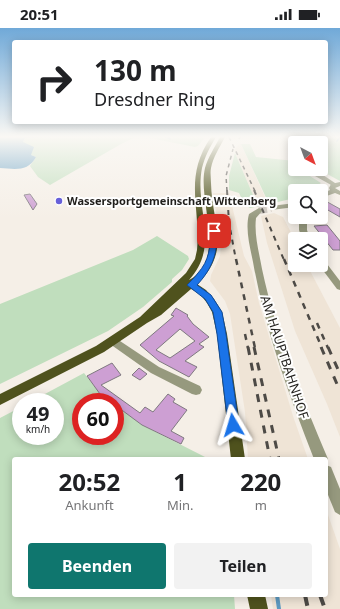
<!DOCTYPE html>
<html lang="de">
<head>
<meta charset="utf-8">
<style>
  :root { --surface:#fff; --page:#f2f2f2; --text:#202124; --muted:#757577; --accent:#0f766e }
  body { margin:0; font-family:"Noto Sans",sans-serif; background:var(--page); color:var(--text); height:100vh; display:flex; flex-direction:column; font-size:15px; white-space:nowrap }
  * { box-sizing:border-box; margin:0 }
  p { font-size:13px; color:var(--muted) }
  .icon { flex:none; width:22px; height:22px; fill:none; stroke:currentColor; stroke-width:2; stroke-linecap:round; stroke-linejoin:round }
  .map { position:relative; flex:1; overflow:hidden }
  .details { position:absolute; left:12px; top:429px; width:316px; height:140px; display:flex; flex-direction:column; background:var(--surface); border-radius:4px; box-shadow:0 2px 10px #0003 }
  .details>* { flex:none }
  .top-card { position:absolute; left:12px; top:12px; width:316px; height:84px; border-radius:4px; box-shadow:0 2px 10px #0003; background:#fff; color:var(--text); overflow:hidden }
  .needle { width:26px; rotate:139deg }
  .fabs { position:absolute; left:288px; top:108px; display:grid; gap:8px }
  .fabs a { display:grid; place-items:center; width:40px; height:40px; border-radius:4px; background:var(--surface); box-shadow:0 2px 10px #0003; font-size:20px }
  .speed { position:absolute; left:12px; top:365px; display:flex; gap:8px; font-size:20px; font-weight:700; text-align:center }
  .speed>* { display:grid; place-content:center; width:52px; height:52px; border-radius:50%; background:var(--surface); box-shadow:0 2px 10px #0003; line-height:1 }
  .speed small { font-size:10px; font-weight:400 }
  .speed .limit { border:6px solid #d22; background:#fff; color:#111 }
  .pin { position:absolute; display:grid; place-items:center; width:34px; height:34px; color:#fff; margin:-17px; border-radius:8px; box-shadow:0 2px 6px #0006 }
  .me { position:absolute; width:44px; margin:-22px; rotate:353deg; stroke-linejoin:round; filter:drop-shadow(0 0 3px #0008) }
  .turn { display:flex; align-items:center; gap:14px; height:84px; padding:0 16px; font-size:18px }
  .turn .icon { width:52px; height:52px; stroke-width:2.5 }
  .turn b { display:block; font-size:28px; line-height:34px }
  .eta { display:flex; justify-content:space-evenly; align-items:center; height:68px; text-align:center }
  .eta b { font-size:24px; font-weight:700; line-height:28px }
  .button { display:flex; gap:8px; margin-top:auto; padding:8px 16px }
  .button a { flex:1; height:46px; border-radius:4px; background:var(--accent); color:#fff; font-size:16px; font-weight:700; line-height:46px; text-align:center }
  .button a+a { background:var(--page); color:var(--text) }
  .status { display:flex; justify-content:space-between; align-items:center; height:28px; padding:0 20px; background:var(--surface); direction:ltr }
  .status svg { height:11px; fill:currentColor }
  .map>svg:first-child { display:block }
</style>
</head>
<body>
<div class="status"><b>20:51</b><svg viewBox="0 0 49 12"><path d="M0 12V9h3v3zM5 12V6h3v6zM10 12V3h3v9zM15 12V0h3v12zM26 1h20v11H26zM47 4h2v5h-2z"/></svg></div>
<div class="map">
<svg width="340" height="581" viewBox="0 0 340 581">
  <rect width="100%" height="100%" fill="#f5efe7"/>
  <g fill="#efe4d6">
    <polygon points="239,116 241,116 245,125 266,171 256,172 253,167 234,122"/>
    <polygon points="213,165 229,165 244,228 252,243 259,275 293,388 308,431 248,431 245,384 230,286 225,273 210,253 211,247 220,228 221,216"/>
    <polygon points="274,185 283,189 295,212 295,237 307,237 340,300 340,409 327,376 295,303 267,215 261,188"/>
    <polygon points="326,481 340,521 340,581 273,581 271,567 326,567"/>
  </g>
  <g fill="#c0debd">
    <polygon points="135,109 121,116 50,157 38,149 30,138 36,129 31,127 23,114 25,110"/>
    <polygon points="145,109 205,109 198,118 195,119"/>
    <polygon points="330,109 340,109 340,153 318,141 321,141 321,125"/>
    <polygon points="241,116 250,116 256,129 295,133 295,141 303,141 305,145 321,155 309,163 295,163 295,170 269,176"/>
    <polygon points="235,125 253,167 260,178 250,180 245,177 239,165 229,162 229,148"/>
    <polygon points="157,208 188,228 189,231 182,242 172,251 172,254 143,279 108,303 0,356 0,276 133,222"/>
    <polygon points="84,345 101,367 111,374 81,374 81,408 115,408 115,377 142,397 209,431 14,431 14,567 234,567 235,581 0,581 0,390 21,379 21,408 55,408 55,374 30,374"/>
  </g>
  <path fill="#5c99c1" d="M0,109H62L25,110L23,114L34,119L31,127L36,129C28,144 15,141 0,140Z"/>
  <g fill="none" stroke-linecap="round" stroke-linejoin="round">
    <g stroke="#5c99c1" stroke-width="1.5">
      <polyline points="166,109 170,111"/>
      <polyline points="337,113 340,109"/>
    </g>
    <polyline stroke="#5c99c1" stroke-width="4" points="277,567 279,581"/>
  </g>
  <g fill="#cd9fd3" stroke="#7f7980" fill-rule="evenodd">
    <polygon points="30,166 37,176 33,182 24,167"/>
    <polygon points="322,171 340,181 340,189 321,178"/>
    <polygon points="327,197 340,213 340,222 333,222 314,198"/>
    <path d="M176,280L188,287L187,288L193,296L209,309L199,316L204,319L185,333L197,339L189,349L159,333L140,317L174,288L171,287ZM180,301L195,313L170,330L156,322Z"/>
    <polygon points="112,335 121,347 101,357 140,385 145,379 153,384 168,366 175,371 173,374 187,382 171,403 184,410 181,416 142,397 115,377 115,374 111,374 100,366 87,348"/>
    <polygon points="139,340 147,346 140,352 132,347"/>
  </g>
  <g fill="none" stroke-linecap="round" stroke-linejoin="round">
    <polyline stroke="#cbc5be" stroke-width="8" stroke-dasharray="8 3.5" stroke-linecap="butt" points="259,182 271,180"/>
    <g fill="#96997e" fill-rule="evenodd">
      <polygon points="320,109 325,109 321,116 316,115"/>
      <polygon points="307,141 314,141 338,157 333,158 315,148"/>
      <polygon points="295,175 295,179 271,182 268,180 271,178"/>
      <path d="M259,180L263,182L256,190C254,207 259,224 262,241C276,307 302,369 328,431L326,436V431H314C289,367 265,302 253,234C250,219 245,201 249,186Z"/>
      <polygon points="114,309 159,339 200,358 202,362 200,366 196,367 192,366 151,345 110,316 109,313 110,310"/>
      <polygon points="326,437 331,439 340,461 340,487 335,484 326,462"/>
    </g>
    <g fill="#96997e" fill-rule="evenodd">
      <polygon points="340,154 340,158 335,160 340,163 340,167 335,165 321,170 321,166 330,162 329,160 331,156"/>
      <polygon points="299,189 307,189 307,202 310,211 302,211 299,202"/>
      <polygon points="321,231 324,232 340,253 340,262 337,261 319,237 321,237"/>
    </g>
    <g fill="#4f521d" fill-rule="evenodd">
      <path d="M211,109H216C210,119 205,128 202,140C194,181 221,217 189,252C228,232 197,173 205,140C208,129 215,119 220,109H225C220,119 213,129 211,140C210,145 211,150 211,155C212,197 232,222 197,256L206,262L214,271L222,284L227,306L245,431H231L217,306L212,284L207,275L200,266L191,261L161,287L147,295L104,324L0,377V366L96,318L140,289L186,245L195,231L197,222C201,179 183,150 211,109Z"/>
      <polygon points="247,567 265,567 268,581 250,581"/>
    </g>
    <g stroke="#4d4a46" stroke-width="1.5" stroke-dasharray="4 4" stroke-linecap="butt">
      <polyline points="229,109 255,163"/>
      <polyline points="239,111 240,109"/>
      <polyline points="227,163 226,148 233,121"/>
    </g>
    <g stroke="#4d4a46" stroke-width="2" stroke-dasharray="5 5" stroke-linecap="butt">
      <polyline points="227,162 229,195 236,232"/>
      <polyline points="254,162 284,232"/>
    </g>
    <g stroke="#4d4a46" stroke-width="2.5" stroke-dasharray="6 6" stroke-linecap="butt">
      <polyline points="236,231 255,320"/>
      <polyline points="284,231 322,320"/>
      <polyline points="317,295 328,320"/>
      <polyline points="245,306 248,320"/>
    </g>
    <g stroke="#4d4a46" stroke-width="3" stroke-dasharray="8 8" stroke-linecap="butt">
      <polyline points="248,319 270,431"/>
      <polyline points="254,319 279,431"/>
      <polyline points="321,319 340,363"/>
      <polyline points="328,319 340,346"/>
    </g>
    <g stroke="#4d4a46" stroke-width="4" stroke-dasharray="11 11" stroke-linecap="butt">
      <polyline points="305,567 308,581"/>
      <polyline points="320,567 325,581"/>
    </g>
  </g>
  <linearGradient id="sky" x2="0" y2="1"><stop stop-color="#70a9d8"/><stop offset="0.57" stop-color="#faf8f4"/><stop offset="1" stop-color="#faf8f4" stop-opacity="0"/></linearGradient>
  <rect width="340" height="191" fill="url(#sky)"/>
  <path fill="#1a73e8" stroke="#114b97" d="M214,201L217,203C218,225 212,241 197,257L211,267L222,284L226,306L239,397L238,401L233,402L229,401L228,397L217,306L213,284L205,271L187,257C191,253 195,249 198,245C209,233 211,218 210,203Z"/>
  <circle fill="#6760d9" stroke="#fff" stroke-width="1.5" cx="59" cy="173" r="4"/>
  <g text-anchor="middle" stroke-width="4" stroke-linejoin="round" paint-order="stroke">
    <g font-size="11" font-weight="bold" fill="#211f1c" stroke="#fff" text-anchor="start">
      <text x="67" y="177">Wassersportgemeinschaft Wittenberg</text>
    </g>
    <g font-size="13" fill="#211f1c" stroke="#fff">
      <text transform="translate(285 329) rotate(72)" y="5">AM HAUPTBAHNHOF</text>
    </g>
  </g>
</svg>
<div class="fabs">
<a><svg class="needle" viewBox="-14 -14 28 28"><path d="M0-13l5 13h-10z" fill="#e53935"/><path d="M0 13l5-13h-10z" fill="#757577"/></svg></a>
<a><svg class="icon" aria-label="search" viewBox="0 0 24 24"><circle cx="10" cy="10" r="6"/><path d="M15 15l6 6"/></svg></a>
<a><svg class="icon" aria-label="layers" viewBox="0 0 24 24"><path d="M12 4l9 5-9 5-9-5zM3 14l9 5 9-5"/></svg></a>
</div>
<div class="speed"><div>49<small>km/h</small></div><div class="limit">60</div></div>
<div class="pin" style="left:214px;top:203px;background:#d93025"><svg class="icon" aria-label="arrive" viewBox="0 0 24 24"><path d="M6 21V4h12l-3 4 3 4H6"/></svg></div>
<svg class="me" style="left:233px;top:397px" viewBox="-20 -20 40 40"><path d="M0-17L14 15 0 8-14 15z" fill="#1a73e8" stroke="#fff" stroke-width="4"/></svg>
<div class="top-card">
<div class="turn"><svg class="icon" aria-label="right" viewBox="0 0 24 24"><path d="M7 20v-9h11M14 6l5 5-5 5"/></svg><div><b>130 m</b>Dresdner Ring</div></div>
</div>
<section class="details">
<div class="eta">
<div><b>20:52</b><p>Ankunft</p></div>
<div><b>1</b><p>Min.</p></div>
<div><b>220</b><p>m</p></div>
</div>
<div class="button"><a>Beenden</a><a>Teilen</a></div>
</section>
</div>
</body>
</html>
